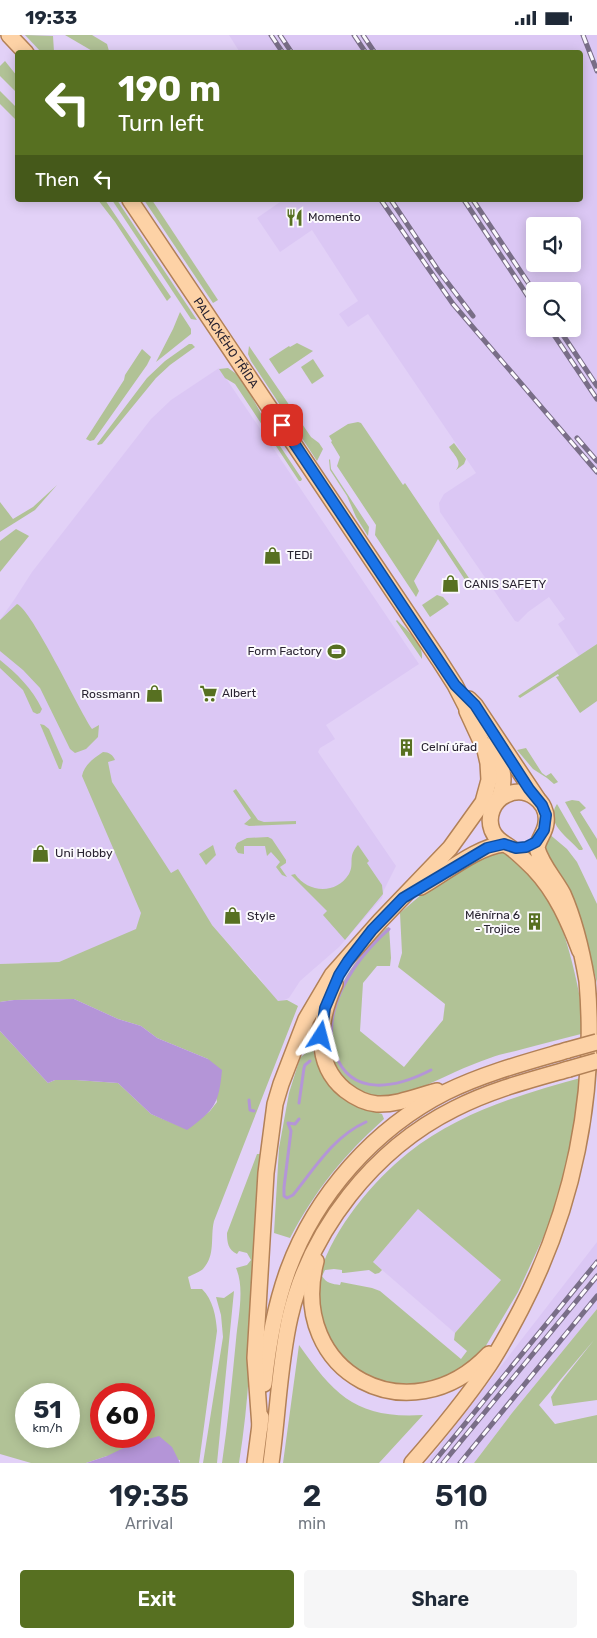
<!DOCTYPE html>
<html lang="en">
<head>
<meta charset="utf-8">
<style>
  :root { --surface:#fff; --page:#f6f6f7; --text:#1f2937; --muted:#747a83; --accent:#577021 }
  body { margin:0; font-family:Rubik,sans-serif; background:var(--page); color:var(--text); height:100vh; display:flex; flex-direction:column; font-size:19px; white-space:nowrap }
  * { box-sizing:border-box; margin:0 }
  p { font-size:16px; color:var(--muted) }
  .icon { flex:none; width:28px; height:28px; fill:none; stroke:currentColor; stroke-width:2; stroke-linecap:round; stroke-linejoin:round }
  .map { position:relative; height:1428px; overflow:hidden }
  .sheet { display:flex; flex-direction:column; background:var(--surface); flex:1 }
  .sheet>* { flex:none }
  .guide { position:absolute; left:15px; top:15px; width:568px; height:152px; border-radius:5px; box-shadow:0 2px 12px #0003; background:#577021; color:#fff; overflow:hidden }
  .controls { position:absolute; left:526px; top:182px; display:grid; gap:10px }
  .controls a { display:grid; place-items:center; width:55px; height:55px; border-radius:5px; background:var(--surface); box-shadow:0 2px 12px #0003; font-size:25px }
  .speed { position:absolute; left:15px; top:1348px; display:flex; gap:10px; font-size:25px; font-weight:700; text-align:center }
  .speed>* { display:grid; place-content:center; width:65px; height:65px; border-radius:50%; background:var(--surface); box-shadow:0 2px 12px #0003; line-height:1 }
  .speed small { font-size:12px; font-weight:400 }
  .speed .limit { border:8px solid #d22; background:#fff; color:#111 }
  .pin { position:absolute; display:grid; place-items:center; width:42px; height:42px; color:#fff; margin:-21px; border-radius:10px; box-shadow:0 2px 8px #0006 }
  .me { position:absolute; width:55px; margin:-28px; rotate:9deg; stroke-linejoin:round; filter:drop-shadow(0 0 4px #0008) }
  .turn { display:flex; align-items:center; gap:18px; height:105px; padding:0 20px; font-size:22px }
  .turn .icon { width:65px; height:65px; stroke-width:2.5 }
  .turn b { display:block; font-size:35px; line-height:42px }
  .then { display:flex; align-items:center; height:48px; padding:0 20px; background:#0003; gap:10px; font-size:19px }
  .eta { display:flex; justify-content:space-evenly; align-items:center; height:85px; text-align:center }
  .eta b { font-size:30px; font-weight:600; line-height:35px }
  .cta { display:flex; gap:10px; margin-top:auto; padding:10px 20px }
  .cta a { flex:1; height:58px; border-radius:5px; background:var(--accent); color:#fff; font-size:20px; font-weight:600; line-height:58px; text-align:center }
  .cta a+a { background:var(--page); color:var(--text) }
  .status { display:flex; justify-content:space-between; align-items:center; height:35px; padding:0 25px; background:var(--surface); direction:ltr }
  .status svg { height:14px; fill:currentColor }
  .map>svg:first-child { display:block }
</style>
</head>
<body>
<div class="status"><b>19:33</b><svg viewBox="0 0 49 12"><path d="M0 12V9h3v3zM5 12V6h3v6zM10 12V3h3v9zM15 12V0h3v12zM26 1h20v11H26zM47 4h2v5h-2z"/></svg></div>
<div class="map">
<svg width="597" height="1428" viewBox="0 0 597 1428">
  <rect width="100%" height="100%" fill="#e2d1f7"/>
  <g fill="#dbc7f4" fill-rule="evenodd">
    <path d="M229,0H597V609L579,621L558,589L565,584L549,562L528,577L518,587L515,586L440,477L439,468L444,459L476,438L368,279L348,292L339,279L358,266L312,195L280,217L257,183L283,165H580V18L237,17L239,16ZM535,191H572V229H535ZM535,256H572V294H535Z"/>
    <polygon points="219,333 419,629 326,690 335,704 320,713 318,717 396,831 384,855 382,863 339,912 300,946 289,963 282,966 278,966 267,954 261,945 212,890 136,895 59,927 0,929 0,585 16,562 32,537 151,384 171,365"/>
    <polygon points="418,1174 501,1245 455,1298 373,1227"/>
    <polygon points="597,1207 597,1274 512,1378 474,1428 426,1428"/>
  </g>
  <g fill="#b1c296" fill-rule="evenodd">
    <polygon points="25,0 53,1 54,17 41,17"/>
    <polygon points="65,0 92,0 107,9 109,16 94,17"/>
    <polygon points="5,26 17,41 17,58 0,41 0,31"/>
    <polygon points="0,56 17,73 17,86 0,69"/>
    <polygon points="98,165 105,165 171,262 167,266 115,187"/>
    <polygon points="112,165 117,165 197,285 191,284"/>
    <polygon points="144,165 152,165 218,265 213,268"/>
    <polygon points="180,277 191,294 191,299 156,327 173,294"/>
    <polygon points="297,308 313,316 279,339 269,324 289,311 290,312"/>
    <polygon points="189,309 192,309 195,312 170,330 156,343 102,409 98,410 97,409 147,343 165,326"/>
    <polygon points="249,311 311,402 319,408 323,414 317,426 251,326 248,319"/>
    <polygon points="142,314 151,322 147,330 94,405 90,406 86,404 124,345 125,340"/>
    <polygon points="313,324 324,341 312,349 301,332"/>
    <polygon points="228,333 238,340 243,346 274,402 302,444 301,446 299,446 235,349 225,343 219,334"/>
    <polygon points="358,387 361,388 403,450 405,448 475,552 471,554 438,504 414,546 419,556 416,562 375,500 376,490 337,431 340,422 331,407 332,406 329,401 348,389"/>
    <path d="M454,408L466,424L464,429L456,435C463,427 454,420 449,412Z"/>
    <polygon points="330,424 331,434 369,492 368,501 356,482 347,461 330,435 329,425"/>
    <polygon points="57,450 35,475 0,497 0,467 13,484 33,472"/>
    <polygon points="16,494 29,501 0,537 0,506"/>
    <polygon points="437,560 443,562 449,569 430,582 422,570"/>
    <path d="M17,569C32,575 78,673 92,694L99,690L98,702L86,714L75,718L70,714L40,653L23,635L0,616V585Z"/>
    <path d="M397,585C406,595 424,608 422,624L396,586Z"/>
    <polygon points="597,609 597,666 580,678 556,642 559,641 558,639 520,663 518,661"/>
    <path d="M0,625C17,639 32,653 42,674L40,678L37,679L33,677L23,655L0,633Z"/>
    <polygon points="40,689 44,690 49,694 63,726 61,734 59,734"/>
    <polygon points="526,713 542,738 546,741 551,738 558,747 554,749 547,743 533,734 517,715"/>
    <path d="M103,717C109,717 113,720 115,725L108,727L112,747L171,838L178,834L212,890L278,966L287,965L298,971L214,1186C210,1202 216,1220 203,1234C200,1237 193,1239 188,1242L191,1254H202C213,1265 216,1281 217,1296L199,1428H180V1425L107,1421L86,1428H31L0,1419V996L48,1048L55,1045H76L118,1048L151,1079L187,1094L210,1076L217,1067L208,1024L157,1003L141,991L118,984L74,964L14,965L0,967V929L59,927L136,894L141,878L82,741C84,730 94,723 103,717ZM26,1359H69V1401H26ZM101,1359H144V1401H101Z"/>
    <polygon points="236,754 258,785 264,787 296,786 296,789 249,791 244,789 251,783 233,756"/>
    <polygon points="572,765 579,766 586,773 580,777 597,804 597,825 565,767"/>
    <path d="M557,769L583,814L582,815H579C568,802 544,788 557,769Z"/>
    <polygon points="548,798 567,814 577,827 597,869 597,948 585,900 548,826 543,808"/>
    <polygon points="268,802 272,804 286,825 286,828 280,832 287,842 282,840 276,832 280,827 271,817 267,821 265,811 244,811 244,819 238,818 235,813 237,808 247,803"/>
    <polygon points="213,810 216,820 206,830 199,819"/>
    <path d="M358,810L369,826L367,828L382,850L383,859L345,905L323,880L327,876L291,840L295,839C308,858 336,860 349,839C355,828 347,822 358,810Z"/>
    <path d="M503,815C514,825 527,835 537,846C564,876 581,957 585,998C564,1003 543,1009 523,1014C512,1017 500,1019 490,1023C478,1027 466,1032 455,1037C421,1052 380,1078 346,1047C334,1037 330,1022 329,1007C326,961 355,924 386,893L389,892L391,923L390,931H377L363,948L360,996L404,1032L443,985L445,969L398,932L402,918L400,878L422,859L467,828Z"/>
    <path d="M312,1012C326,1057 338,1066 382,1079L384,1084C343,1121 316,1154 290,1203L274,1198L279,1113L289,1058L300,1023Z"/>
    <path d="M584,1042L573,1116L547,1194L518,1257L481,1319L476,1325C466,1331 444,1346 434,1349C382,1360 334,1331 319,1280C318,1275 319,1268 319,1262C319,1254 318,1246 320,1239C332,1195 373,1146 408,1118C460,1077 522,1059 584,1042ZM418,1174L501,1245L455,1298L454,1305L467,1316L461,1324L380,1256L372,1253L341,1247L340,1250C332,1249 326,1248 322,1241L325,1235L334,1234L342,1235V1238H344L369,1235L375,1239L379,1238L382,1235L373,1227Z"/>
    <path d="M257,1119H262L254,1242H252C252,1304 249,1366 239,1428H222C228,1387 232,1346 236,1305C238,1283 245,1253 236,1233L247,1230L251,1225L247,1218L239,1216L237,1219C228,1215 227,1207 227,1198Z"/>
    <polygon points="234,1256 217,1428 203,1428 223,1302 221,1280 216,1262 224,1263"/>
    <polygon points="597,1274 597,1365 553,1371 551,1362 560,1348 594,1305 539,1370 555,1389 597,1380 597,1428 474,1428 512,1378"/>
    <path d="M299,1310C335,1361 357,1384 423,1380L379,1428H283Z"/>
  </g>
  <g fill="#b495d7">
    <path d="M74,964L118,984L141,991L157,1003L208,1024L222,1035C219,1068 215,1075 187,1095L151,1079L118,1048L76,1045H55L48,1048L0,996V967L14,965Z"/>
    <polygon points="159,1401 172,1412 180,1428 86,1428 107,1421 134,1408"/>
  </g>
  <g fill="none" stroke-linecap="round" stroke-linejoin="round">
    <g stroke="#b495d7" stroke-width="3">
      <path d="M335,1018C320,973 356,923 389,894"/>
      <path d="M332,1019L335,1018C351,1064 398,1052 431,1035"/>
      <polyline points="249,1065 250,1075 254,1076"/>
      <polyline points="299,1068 304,1033 305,1030 310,1026"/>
      <path d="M299,1084L295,1089L288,1088L291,1096L284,1152V1161L287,1163L293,1160C314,1134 334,1101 366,1087"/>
    </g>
    <defs>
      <g id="primary">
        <polyline points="9,0 26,18"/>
        <path id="s1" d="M130,165L439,625L455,650L472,683"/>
        <polyline points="469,664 475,670 537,763"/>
        <path d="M490,711C502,731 508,743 498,765"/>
        <path d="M421,852C446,838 476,812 504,809"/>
        <path d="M335,949C319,984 312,1028 345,1055C354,1062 365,1068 377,1069C397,1070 418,1061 437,1056"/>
        <path d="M316,1226C287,1338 410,1403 489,1319"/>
        <path d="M264,1349C268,1311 275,1271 288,1235C316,1159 375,1093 446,1057C485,1038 527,1027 568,1015"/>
        <polyline points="260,1392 255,1323 266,1138 275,1069 281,1049 306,984 332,940 380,886 450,813 483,767 489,745 488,728 485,715 467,676"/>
        <polyline points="255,1428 261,1382"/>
        <path d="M271,1428C278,1379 279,1330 290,1282C310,1195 374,1114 454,1074C491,1055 530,1045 569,1034"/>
        <path d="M412,1428C438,1398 463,1368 485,1336C499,1316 510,1295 521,1274C573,1174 597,1060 587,946C582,917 575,886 563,859C555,844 541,829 537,813C538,804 545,798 546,788C549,766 526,750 506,760C493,766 487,782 492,795C496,805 504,808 511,813C519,819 527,827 534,834C556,857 569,887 580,916"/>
      </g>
    </defs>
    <use href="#primary" stroke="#b28157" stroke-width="18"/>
    <use href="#primary" stroke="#fdd2a6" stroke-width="15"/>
    <defs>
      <g id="rail">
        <polyline points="271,0 283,18"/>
        <polyline points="280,0 292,18"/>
        <polyline points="354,0 366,18"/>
        <polyline points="363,0 375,18"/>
        <polyline points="583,0 597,36"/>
        <polyline points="381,165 453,269 597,437"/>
        <polyline points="391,165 438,235 473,281"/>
        <polyline points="464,165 535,272"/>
        <polyline points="473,165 535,258"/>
        <polyline points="550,294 597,364"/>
        <polyline points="559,294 597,351"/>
        <polyline points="577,403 597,426"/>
        <polyline points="433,1428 597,1227"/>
        <polyline points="443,1428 597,1241"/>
        <polyline points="460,1428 597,1261"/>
      </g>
    </defs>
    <use href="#rail" stroke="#796e87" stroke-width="5"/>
    <use href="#rail" stroke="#fbf9fd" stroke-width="3" stroke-dasharray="9" stroke-linecap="butt"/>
    <defs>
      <g id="primary-bridge">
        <polyline points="568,1015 597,1007"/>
        <polyline points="569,1034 597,1026"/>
      </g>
    </defs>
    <use href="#primary-bridge" stroke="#b28157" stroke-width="18" stroke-linecap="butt"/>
    <use href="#primary-bridge" stroke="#fdd2a6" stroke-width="15"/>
  </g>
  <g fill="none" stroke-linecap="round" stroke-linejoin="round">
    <defs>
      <polyline id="route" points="282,390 455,650 475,670 529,754 542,770 546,780 544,795 536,807 526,812 516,813 504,809 487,813 403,863 372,895 348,926 339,940 325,973 321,1001"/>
    </defs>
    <use href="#route" stroke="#114b97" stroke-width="12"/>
    <use href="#route" stroke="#1a73e8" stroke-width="9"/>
  </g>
  <defs>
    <symbol id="restaurant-bare" viewBox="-9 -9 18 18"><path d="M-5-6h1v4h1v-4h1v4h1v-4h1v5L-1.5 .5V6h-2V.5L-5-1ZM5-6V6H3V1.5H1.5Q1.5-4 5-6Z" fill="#577021" stroke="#fbf9fd" stroke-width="2.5" paint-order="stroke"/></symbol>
    <symbol id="shop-bare" viewBox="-9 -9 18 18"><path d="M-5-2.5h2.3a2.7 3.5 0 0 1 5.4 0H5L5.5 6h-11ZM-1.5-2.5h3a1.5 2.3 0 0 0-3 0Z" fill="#577021" stroke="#fbf9fd" stroke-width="2.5" paint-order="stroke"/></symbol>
    <symbol id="stadium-bare" viewBox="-9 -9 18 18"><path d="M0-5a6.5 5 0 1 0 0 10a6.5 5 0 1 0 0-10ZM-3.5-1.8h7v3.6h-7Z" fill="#577021" stroke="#fbf9fd" stroke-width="2.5" paint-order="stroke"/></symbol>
    <symbol id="supermarket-bare" viewBox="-9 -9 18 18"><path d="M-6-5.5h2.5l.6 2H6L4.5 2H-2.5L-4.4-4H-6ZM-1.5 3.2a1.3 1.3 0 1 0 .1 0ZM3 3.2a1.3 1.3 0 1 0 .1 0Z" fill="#577021" stroke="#fbf9fd" stroke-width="2.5" paint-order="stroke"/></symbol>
    <symbol id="building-bare" viewBox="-9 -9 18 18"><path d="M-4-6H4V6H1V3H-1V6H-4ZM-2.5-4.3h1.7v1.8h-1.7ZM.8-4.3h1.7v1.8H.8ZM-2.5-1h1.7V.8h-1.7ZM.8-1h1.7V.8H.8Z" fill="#577021" stroke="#fbf9fd" stroke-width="2.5" paint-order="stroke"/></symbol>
  </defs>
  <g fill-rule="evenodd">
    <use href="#restaurant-bare" x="282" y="170" width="25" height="25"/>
    <use href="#shop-bare" x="260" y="508" width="25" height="25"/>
    <use href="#shop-bare" x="438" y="536" width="25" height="25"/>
    <use href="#stadium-bare" x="324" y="604" width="25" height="25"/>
    <use href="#supermarket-bare" x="196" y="646" width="25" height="25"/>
    <use href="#shop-bare" x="142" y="646" width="25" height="25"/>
    <use href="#building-bare" x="394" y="700" width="25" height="25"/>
    <use href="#shop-bare" x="28" y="806" width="25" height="25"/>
    <use href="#shop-bare" x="220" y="868" width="25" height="25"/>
    <use href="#building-bare" x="522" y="874" width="25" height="25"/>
  </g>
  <g text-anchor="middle" stroke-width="4" stroke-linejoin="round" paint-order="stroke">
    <g font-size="12" fill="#292331" stroke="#fbf9fd" text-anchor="start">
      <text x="308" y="186">Momento</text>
      <text x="287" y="524">TEDi</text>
      <text x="464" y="553">CANIS SAFETY</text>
      <text x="322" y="620" text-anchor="end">Form Factory</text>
      <text x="222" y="662">Albert</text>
      <text x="140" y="663" text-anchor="end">Rossmann</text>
      <text x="421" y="716">Celní úřad</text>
      <text x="55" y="822">Uni Hobby</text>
      <text x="520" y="884" text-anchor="end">Měnírna 6<tspan x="520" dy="14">- Trojice</tspan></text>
      <text x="247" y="885">Style</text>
    </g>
    <g font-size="12" fill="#292331" stroke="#fbf9fd">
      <text dy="4" stroke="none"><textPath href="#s1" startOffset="172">PALACKÉHO TŘÍDA</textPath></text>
    </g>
  </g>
</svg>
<div class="controls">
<a><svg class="icon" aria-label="sound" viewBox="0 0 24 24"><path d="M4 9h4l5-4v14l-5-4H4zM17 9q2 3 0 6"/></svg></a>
<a><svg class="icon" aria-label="search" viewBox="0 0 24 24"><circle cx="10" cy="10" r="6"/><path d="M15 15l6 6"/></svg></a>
</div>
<div class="speed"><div>51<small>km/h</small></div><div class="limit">60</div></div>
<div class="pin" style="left:282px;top:390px;background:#d93025"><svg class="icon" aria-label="arrive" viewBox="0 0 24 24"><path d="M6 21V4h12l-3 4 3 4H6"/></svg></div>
<svg class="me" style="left:321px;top:1001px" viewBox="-20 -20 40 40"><path d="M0-17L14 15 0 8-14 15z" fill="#1a73e8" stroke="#fff" stroke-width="4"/></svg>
<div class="guide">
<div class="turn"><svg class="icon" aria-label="left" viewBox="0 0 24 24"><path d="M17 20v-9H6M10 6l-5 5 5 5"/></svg><div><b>190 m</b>Turn left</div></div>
<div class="then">Then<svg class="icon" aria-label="left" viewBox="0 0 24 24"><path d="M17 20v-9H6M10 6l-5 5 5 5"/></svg></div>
</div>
</div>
<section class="sheet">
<div class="eta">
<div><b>19:35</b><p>Arrival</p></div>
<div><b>2</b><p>min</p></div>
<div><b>510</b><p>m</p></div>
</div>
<div class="cta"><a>Exit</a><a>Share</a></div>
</section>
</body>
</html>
